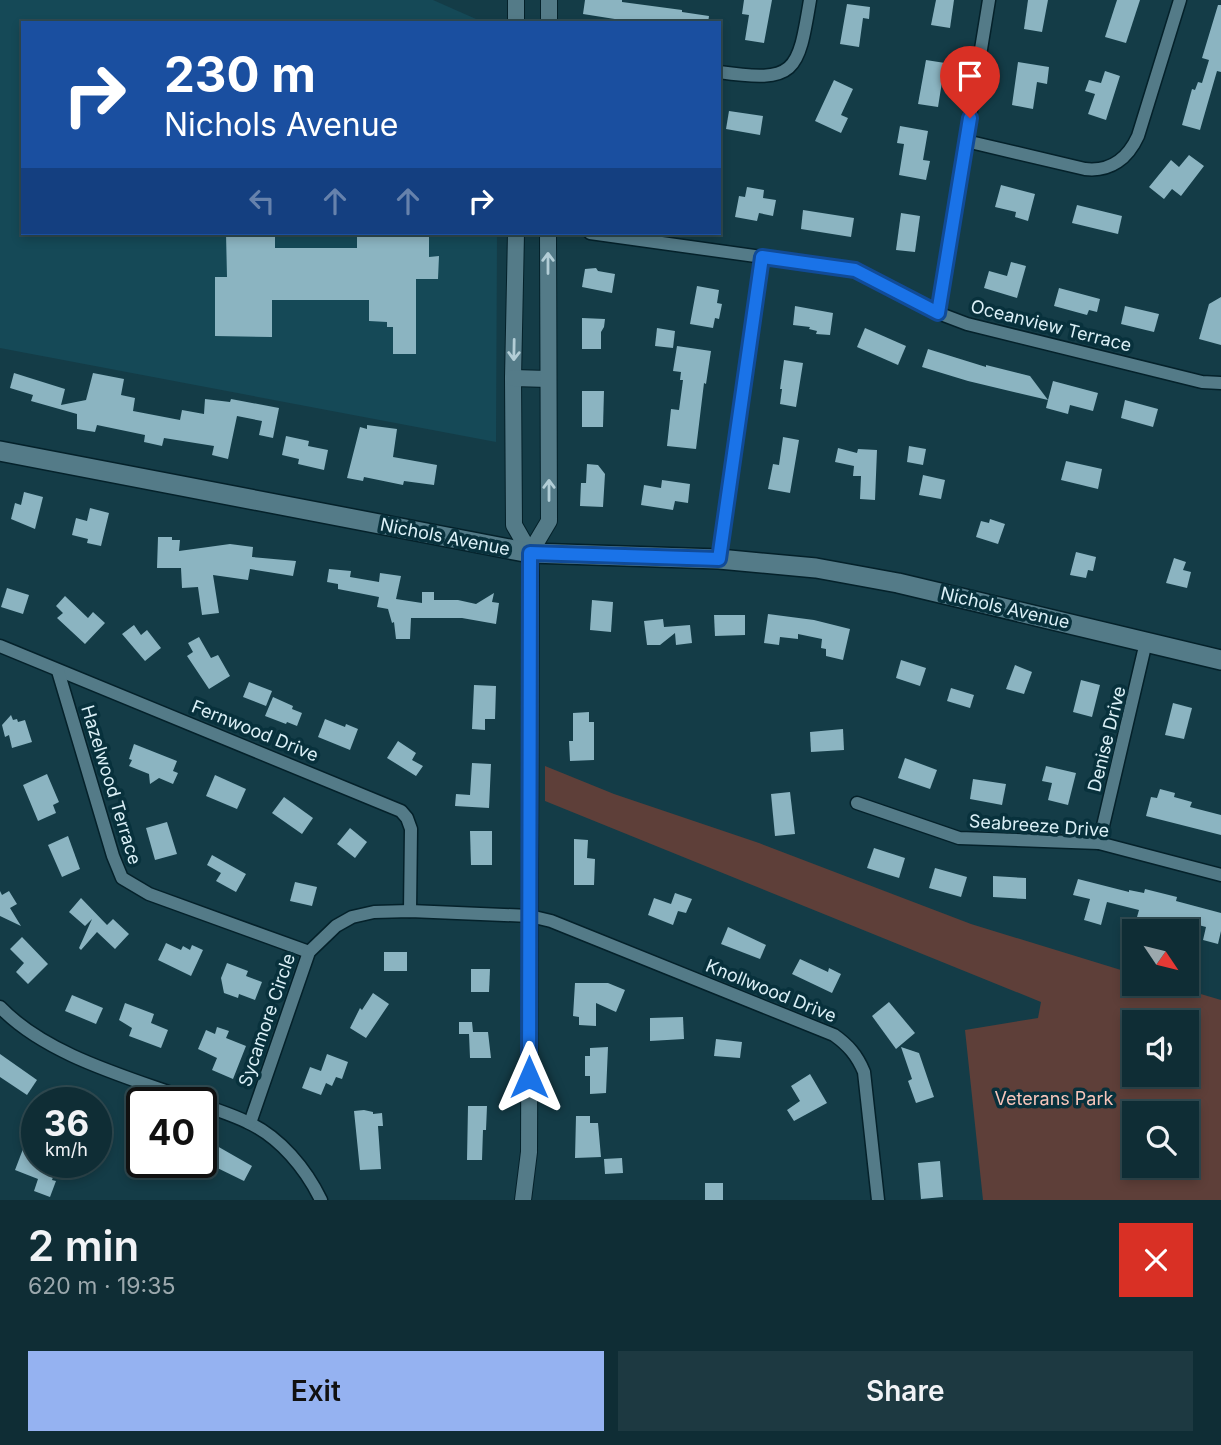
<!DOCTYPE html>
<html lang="en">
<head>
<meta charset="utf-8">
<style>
  :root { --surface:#0f2d35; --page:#1d3941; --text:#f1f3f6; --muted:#9ba8ad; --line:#2f4950; --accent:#95b2f1 }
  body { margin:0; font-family:Inter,sans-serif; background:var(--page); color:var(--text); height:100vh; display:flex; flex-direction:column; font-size:26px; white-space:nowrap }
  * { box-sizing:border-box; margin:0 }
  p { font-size:23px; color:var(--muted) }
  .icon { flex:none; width:38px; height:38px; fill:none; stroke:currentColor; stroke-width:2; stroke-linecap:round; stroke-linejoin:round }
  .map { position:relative; height:1200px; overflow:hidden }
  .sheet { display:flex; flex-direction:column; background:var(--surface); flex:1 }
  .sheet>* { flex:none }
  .top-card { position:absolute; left:21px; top:21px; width:700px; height:214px; border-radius:0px; box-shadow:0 4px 10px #0003,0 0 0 2px var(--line); background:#1a4fa0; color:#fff; overflow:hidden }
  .needle { width:46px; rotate:125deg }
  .buttons { position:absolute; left:1122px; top:919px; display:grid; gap:14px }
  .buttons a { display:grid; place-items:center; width:77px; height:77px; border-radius:0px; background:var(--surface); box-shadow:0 4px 10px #0003,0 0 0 2px var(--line); font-size:35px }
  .speed { position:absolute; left:21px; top:1087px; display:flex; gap:14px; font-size:35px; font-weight:700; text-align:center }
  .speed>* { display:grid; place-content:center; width:91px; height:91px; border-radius:50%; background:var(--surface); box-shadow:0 4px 10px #0003,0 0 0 2px var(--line); line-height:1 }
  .speed small { font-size:18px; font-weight:400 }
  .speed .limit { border:4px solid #111; border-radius:10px; background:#fff; color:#111 }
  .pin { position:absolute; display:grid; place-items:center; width:60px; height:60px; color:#fff; margin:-72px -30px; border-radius:50% 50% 50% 0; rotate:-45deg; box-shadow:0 0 7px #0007 }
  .pin .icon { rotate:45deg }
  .me { position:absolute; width:77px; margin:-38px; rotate:0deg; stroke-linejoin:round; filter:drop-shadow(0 0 5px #0008) }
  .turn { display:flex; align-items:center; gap:24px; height:147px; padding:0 28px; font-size:32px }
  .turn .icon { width:91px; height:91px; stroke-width:2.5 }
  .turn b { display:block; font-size:49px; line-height:60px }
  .lanes { display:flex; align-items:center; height:66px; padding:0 28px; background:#0003; justify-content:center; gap:35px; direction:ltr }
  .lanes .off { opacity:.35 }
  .round { display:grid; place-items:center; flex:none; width:74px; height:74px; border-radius:0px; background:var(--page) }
  .overview { display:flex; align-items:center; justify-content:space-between; height:119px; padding:0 28px }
  h1 { font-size:42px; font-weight:600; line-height:52px }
  .cta { display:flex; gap:14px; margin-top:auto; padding:14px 28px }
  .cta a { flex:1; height:80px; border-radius:0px; background:var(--accent); color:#111; font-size:28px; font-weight:600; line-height:80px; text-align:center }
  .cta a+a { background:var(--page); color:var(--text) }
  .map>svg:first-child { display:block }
</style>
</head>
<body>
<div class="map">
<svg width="1221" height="1200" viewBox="0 0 1221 1200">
  <rect width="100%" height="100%" fill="#143c47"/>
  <polygon fill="#154957" points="0,0 433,0 485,23 23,23 23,233 497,233 496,442 0,348"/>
  <path fill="#5e3f39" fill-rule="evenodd" d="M545,766L614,794L759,843L971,924L1134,974V984H1167L1221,1000V1200H983L965,1030L1038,1018L1041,1002L545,801ZM1134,1022H1186V1074H1134ZM1134,1113H1186V1166H1134Z"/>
  <g fill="#8bb4c1">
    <polygon points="585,0 622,0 622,2 682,10 682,12 709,16 708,23 640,23 583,14"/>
    <polygon points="744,0 772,0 764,43 745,40 749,15 742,14"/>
    <polygon points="936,0 954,0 950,28 931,25"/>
    <polygon points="1028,0 1048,0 1042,32 1024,29"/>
    <polygon points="1117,0 1140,0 1126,43 1105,37"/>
    <polygon points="847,4 870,7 869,19 863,18 859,47 840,44"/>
    <polygon points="1218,5 1221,5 1221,72 1217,71 1200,130 1182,125 1192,89 1195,90 1198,82 1202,83 1209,60 1202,58"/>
    <polygon points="926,60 945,63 938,107 918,104"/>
    <polygon points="1018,62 1049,67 1047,84 1037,82 1033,109 1012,105"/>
    <polygon points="1105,71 1120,76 1106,120 1088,114 1095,94 1085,91 1089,80 1101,83"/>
    <polygon points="834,80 853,89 841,115 848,118 841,133 815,121"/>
    <polygon points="729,111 763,116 760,135 726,129"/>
    <polygon points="900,126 928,131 923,160 930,161 926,180 899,175 904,144 897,143"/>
    <polygon points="1189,155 1204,166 1181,196 1172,189 1164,199 1149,187 1171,160 1179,167"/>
    <polygon points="1001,185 1035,194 1028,221 1015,217 1016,212 995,207"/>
    <polygon points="747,187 764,190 763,198 776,200 773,216 759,213 757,221 735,217 739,196 745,197"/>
    <polygon points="1077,205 1122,216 1118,234 1072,223"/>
    <polygon points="803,210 854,218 851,237 801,229"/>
    <polygon points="901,213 920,216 915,252 896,250"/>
    <polygon points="226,233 275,233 275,248 357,248 357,233 429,233 429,257 439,256 438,279 416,279 416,354 393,354 393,327 387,327 387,322 369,321 369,300 272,300 272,337 215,336 215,277 227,277"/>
    <polygon points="1011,262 1026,266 1017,298 984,288 989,271 1007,276"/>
    <polygon points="596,268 598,271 615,274 612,293 582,287 585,269"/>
    <polygon points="697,286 719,290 717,303 722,304 719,319 715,318 713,328 690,324"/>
    <polygon points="1059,288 1100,299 1097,312 1089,310 1087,315 1054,306"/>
    <polygon points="1221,297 1221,345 1199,339 1209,304"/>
    <polygon points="795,306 833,313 830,335 816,334 817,331 809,329 810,327 793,325"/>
    <polygon points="1125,306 1159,314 1154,332 1121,324"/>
    <polygon points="582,318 605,319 604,327 601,332 601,349 582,349"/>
    <polygon points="657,328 675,331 673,348 655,346"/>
    <polygon points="865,328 906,346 898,365 857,347"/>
    <polygon points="677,346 711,351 706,384 704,383 696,449 667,446 671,409 679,410 683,380 680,380 681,372 673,371"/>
    <polygon points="928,349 986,367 986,365 1030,376 1048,400 1053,381 1098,393 1093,411 1070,405 1068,414 1046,408 1048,400 968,381 922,367"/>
    <polygon points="784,360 803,363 796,407 780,404 782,389 780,389"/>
    <polygon points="14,373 65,389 61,405 86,400 93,373 124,379 121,395 135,398 133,411 180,420 182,410 204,414 205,399 230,402 231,399 279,408 273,438 259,435 262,421 237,416 228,459 212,455 214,446 164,438 162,446 144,442 145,435 97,425 95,432 77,429 77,414 31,401 33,395 10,388"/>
    <polygon points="582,391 604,391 603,427 582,427"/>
    <polygon points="1125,400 1158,409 1153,427 1121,418"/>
    <polygon points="367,425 397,429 393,457 437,465 434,485 404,481 403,485 364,477 363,481 347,478 360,427 367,429"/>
    <polygon points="286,436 309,441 308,446 328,450 324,470 298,464 299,459 282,455"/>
    <polygon points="783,437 799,440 790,493 768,489 773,464 779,465"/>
    <polygon points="909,446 926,449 923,465 907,462"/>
    <polygon points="838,448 857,453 858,449 877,450 875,500 860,499 861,476 853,476 854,466 835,462"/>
    <polygon points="1066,461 1102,469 1098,489 1061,480"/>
    <polygon points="587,464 598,465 605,474 603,507 580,506 581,483 586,483"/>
    <polygon points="923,475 945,480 941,499 919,495"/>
    <polygon points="662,480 690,484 688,503 675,501 673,510 641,505 644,485 661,488"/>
    <polygon points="24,492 43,497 35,529 11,519 15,503 21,505"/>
    <polygon points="90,508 109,513 101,546 87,543 88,539 72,535 76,518 87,521"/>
    <polygon points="990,519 1005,524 998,544 976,537 981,521 989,523"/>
    <polygon points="158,537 172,537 172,540 180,540 179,551 230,544 253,547 252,557 296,561 293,576 250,569 248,580 213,575 219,613 202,615 198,587 182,588 181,568 157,568"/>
    <polygon points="1076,552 1096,557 1093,571 1088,570 1086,578 1070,575"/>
    <polygon points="1174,558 1186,562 1183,570 1191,572 1187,588 1166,583"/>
    <polygon points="329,569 351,571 350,577 379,582 380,573 401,576 396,599 422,603 422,592 434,592 434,600 458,600 476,604 494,593 492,602 499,603 496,624 462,618 411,618 410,639 396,639 394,622 392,623 388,609 377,607 379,597 338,589 338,584 327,582"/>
    <polygon points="7,588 29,595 23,614 1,607"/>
    <polygon points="65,596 88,618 93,612 105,623 85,644 57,618 63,613 56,606"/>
    <polygon points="592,600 613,602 611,632 590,630"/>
    <polygon points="768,614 814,620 850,629 843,660 826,656 826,649 821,648 822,639 798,634 798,639 780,637 779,645 764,643"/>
    <polygon points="714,615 745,615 745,635 715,636"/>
    <polygon points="663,619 664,627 690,625 692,643 676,645 675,633 660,645 647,645 644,621"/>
    <polygon points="134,625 141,635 147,630 161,648 145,661 122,634"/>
    <polygon points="199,637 211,658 218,655 230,676 209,689 187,656 193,652 188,643"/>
    <polygon points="901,660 926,668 920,686 896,678"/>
    <polygon points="1015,665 1032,672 1024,694 1006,689"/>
    <polygon points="1081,680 1100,685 1092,717 1073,712"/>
    <polygon points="249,682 272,691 266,706 243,697"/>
    <polygon points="474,685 496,686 495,719 485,719 485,730 472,729"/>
    <polygon points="951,688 974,695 970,708 947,701"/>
    <polygon points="273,697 293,706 292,709 302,713 297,726 287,722 286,724 265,716"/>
    <polygon points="1173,703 1192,708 1184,739 1165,735"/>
    <polygon points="589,712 589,722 594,722 594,760 570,761 569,741 573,741 573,713"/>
    <polygon points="11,715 13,720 17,719 18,722 25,720 32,742 12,748 9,735 5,737 2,725"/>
    <polygon points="325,719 345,727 346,724 358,729 350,750 318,737"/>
    <polygon points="843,729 844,750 811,752 810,732"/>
    <polygon points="398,741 416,753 412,760 423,766 416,776 387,758"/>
    <polygon points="134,744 177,761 173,771 178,773 173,784 159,778 150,784 149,774 129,766 132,760 129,759"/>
    <polygon points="905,758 937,770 930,789 898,778"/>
    <polygon points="472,763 491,764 489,808 455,806 456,794 470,795"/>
    <polygon points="1046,766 1076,773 1068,805 1048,800 1052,783 1042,781"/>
    <polygon points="47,774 59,802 53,805 56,813 38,821 23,785"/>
    <polygon points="215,775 246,789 237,809 206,796"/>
    <polygon points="973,779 1006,784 1002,805 970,799"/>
    <polygon points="1160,789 1175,793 1174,797 1192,802 1190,807 1221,815 1221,835 1146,816 1151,797 1157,798"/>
    <polygon points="790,792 795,834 775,836 771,794"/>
    <polygon points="284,797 313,818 302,834 272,813"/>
    <polygon points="167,822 177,854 155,860 146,828"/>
    <polygon points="350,828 367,842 355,858 337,844"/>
    <polygon points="470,831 492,831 492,865 471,865"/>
    <polygon points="68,836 80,869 62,877 48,845"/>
    <polygon points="574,839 588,840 587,858 595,859 594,885 574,885"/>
    <polygon points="874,848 905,858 899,878 867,868"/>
    <polygon points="212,855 246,874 236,892 216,881 221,873 207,865"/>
    <polygon points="935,868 967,877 961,897 929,888"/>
    <polygon points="993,876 1026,878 1026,899 993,897"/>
    <polygon points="1078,879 1129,892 1129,890 1144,893 1145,889 1177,897 1176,901 1221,913 1221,931 1218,944 1203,940 1206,927 1172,918 1171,920 1165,919 1162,931 1135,924 1139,910 1107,902 1101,925 1084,920 1090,899 1073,895"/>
    <polygon points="295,882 317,887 312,906 290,901"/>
    <polygon points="0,891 2,895 9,891 17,904 10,908 21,926 0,916"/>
    <polygon points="675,893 692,899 686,913 678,911 673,925 648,915 654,898 671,904"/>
    <polygon points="81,898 107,925 113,919 129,934 115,949 97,932 81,950 79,948 92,919 85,926 69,912"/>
    <polygon points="728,927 766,945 760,959 721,944"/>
    <polygon points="22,937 48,964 28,984 16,972 24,963 10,949"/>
    <polygon points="166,943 181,950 183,946 190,950 192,945 203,950 191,976 158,960"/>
    <rect x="384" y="952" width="23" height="19"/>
    <polygon points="800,959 828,972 829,968 841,974 832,993 792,974"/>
    <polygon points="227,963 248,971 246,976 262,982 255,1000 239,994 238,998 224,993 221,978"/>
    <polygon points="471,969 490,969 489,992 471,992"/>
    <polygon points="575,983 608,983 625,990 616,1012 596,1003 596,1026 579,1025 579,1017 573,1016"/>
    <polygon points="373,993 389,1004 366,1038 350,1028 360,1008 362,1010"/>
    <polygon points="72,995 103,1008 96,1024 65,1011"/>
    <polygon points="889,1002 915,1033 896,1049 872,1016"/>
    <polygon points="125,1003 154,1014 151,1023 168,1030 161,1048 129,1036 132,1028 119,1020"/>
    <polygon points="683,1017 684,1039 650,1041 650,1018"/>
    <polygon points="459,1022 472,1022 473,1032 488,1032 491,1058 470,1058 469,1034 459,1034"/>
    <polygon points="217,1027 229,1031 226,1038 246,1046 233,1079 212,1070 217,1058 198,1049 206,1030 215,1034"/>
    <polygon points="716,1039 742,1042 740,1058 714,1056"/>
    <polygon points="608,1047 606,1093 590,1094 590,1076 585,1076 585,1056 590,1056 590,1048"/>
    <polygon points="901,1047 919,1053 934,1097 916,1103 908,1081 912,1079"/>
    <polygon points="0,1054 37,1080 27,1095 0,1077"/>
    <polygon points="327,1054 348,1062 342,1079 336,1077 332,1086 326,1083 321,1095 302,1088 310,1067 321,1071"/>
    <polygon points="810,1074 827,1103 794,1121 787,1110 800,1101 791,1086"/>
    <polygon points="468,1106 487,1106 486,1130 483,1130 482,1160 467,1160"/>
    <polygon points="364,1110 373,1112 373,1114 382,1113 383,1126 378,1126 381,1169 360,1170 354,1111"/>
    <polygon points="576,1116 590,1116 590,1123 598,1123 601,1157 575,1158"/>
    <polygon points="210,1142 252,1166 244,1181 201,1160"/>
    <polygon points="23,1149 37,1154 37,1162 58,1162 52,1180 56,1181 50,1197 34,1191 38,1179 15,1170"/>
    <polygon points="622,1158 623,1173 605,1174 604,1159"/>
    <polygon points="940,1161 943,1197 921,1199 918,1163"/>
    <rect x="705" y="1183" width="18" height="17"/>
  </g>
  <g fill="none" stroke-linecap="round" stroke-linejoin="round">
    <defs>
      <g id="minor">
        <path d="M719,72C796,83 798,73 810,0"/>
        <path d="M966,141L1085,169C1111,172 1128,158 1138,136L1180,0"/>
        <polyline points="590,233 855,270 938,313 967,324 1202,382 1221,383"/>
        <polyline points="938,313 989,0"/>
        <polyline points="719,559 762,257"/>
        <polyline points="0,646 401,811 407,818 411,829 410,911"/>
        <polyline points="58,671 113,856 122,878 149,894 309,952"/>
        <polyline points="857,803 959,838 1099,843 1221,875"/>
        <polyline points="1099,843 1146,642"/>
        <path d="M0,1007C48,1057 132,1078 196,1102"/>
        <path d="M201,1104C216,1110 233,1115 247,1122C280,1137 306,1169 321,1200"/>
        <path d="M250,1123L309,952L336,926L352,917L374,912L410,911L530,916L551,921L834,1035C848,1045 857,1055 864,1072L878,1200"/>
      </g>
      <g id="tertiary">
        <polyline points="516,23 516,0"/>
        <polyline points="549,23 549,0"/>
        <polyline points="516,233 513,378 514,525 530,553 531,573 529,1152 523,1200"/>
        <polyline points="513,378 548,379"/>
        <polyline points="530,553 549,521 548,233"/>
      </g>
      <polyline id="secondary" points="0,451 530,553 719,559 816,568 898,583 1221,660"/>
    </defs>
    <use href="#minor" stroke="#04212a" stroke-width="15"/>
    <use href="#tertiary" stroke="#04212a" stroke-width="18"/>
    <use href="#secondary" stroke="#04212a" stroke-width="22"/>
    <use href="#minor" stroke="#547b88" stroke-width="12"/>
    <use href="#tertiary" stroke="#547b88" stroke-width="16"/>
    <use href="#secondary" stroke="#547b88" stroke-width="19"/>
  </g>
  <defs><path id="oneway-shaft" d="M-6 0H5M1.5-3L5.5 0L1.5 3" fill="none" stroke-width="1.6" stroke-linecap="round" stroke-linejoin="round" transform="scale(1.75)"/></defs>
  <g stroke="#b2cdd6">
    <use href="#oneway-shaft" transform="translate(548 263) rotate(-90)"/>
    <use href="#oneway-shaft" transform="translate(514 350) rotate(91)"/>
    <use href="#oneway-shaft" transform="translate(549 490) rotate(-90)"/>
  </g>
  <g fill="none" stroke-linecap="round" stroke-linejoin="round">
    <defs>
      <polyline id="route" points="529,1077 530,553 719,559 762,257 855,270 938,313 970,118"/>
    </defs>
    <use href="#route" stroke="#114b97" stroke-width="18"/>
    <use href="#route" stroke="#1a73e8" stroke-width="12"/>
  </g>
  <g text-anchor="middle" stroke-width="7" stroke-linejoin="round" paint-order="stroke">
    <g font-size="18" fill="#dbf0f7" stroke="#08313c">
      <text transform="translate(1051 326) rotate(14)" y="6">Oceanview Terrace</text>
      <text transform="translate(445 537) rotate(11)" y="6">Nichols Avenue</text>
      <text transform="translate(1005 608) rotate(13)" y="6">Nichols Avenue</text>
      <text transform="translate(255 731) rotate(22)" y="6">Fernwood Drive</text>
      <text transform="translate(1107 739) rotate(-76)" y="6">Denise Drive</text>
      <text transform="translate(111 785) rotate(73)" y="6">Hazelwood Terrace</text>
      <text transform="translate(1039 826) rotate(4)" y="6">Seabreeze Drive</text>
      <text transform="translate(771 991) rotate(22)" y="6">Knollwood Drive</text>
      <text transform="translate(267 1020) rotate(-71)" y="6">Sycamore Circle</text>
    </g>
    <g font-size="18" fill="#f7c5ba" stroke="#08313c">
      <text x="1054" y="1105">Veterans Park</text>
    </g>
  </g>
</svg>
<div class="buttons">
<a><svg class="needle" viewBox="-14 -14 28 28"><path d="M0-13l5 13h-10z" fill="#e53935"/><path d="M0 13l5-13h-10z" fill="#9ba8ad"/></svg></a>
<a><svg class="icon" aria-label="sound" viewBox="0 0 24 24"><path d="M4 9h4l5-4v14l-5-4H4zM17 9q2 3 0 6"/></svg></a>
<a><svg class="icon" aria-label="search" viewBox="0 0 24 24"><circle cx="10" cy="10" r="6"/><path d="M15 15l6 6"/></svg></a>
</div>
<div class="speed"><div>36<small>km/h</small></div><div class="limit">40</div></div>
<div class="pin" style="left:970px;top:118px;background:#d93025"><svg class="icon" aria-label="arrive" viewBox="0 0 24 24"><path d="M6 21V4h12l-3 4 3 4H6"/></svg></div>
<svg class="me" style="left:529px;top:1077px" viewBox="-20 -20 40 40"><path d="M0-17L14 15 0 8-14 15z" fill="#1a73e8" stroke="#fff" stroke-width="4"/></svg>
<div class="top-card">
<div class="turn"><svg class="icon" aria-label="right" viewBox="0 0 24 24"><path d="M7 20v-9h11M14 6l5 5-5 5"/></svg><div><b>230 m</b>Nichols Avenue</div></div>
<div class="lanes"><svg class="icon off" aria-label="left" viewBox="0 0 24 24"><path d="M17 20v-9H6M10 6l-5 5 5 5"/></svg><svg class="icon off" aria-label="ahead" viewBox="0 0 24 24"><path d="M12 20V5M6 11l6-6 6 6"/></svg><svg class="icon off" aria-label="ahead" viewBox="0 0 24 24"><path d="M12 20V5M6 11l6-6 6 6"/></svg><svg class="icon" aria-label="right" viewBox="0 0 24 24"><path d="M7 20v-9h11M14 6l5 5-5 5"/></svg></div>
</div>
</div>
<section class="sheet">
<div class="overview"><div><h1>2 min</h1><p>620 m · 19:35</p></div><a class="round" style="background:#d93025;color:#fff"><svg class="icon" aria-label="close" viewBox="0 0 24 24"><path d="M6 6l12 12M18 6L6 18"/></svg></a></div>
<div class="cta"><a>Exit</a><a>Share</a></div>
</section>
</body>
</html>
